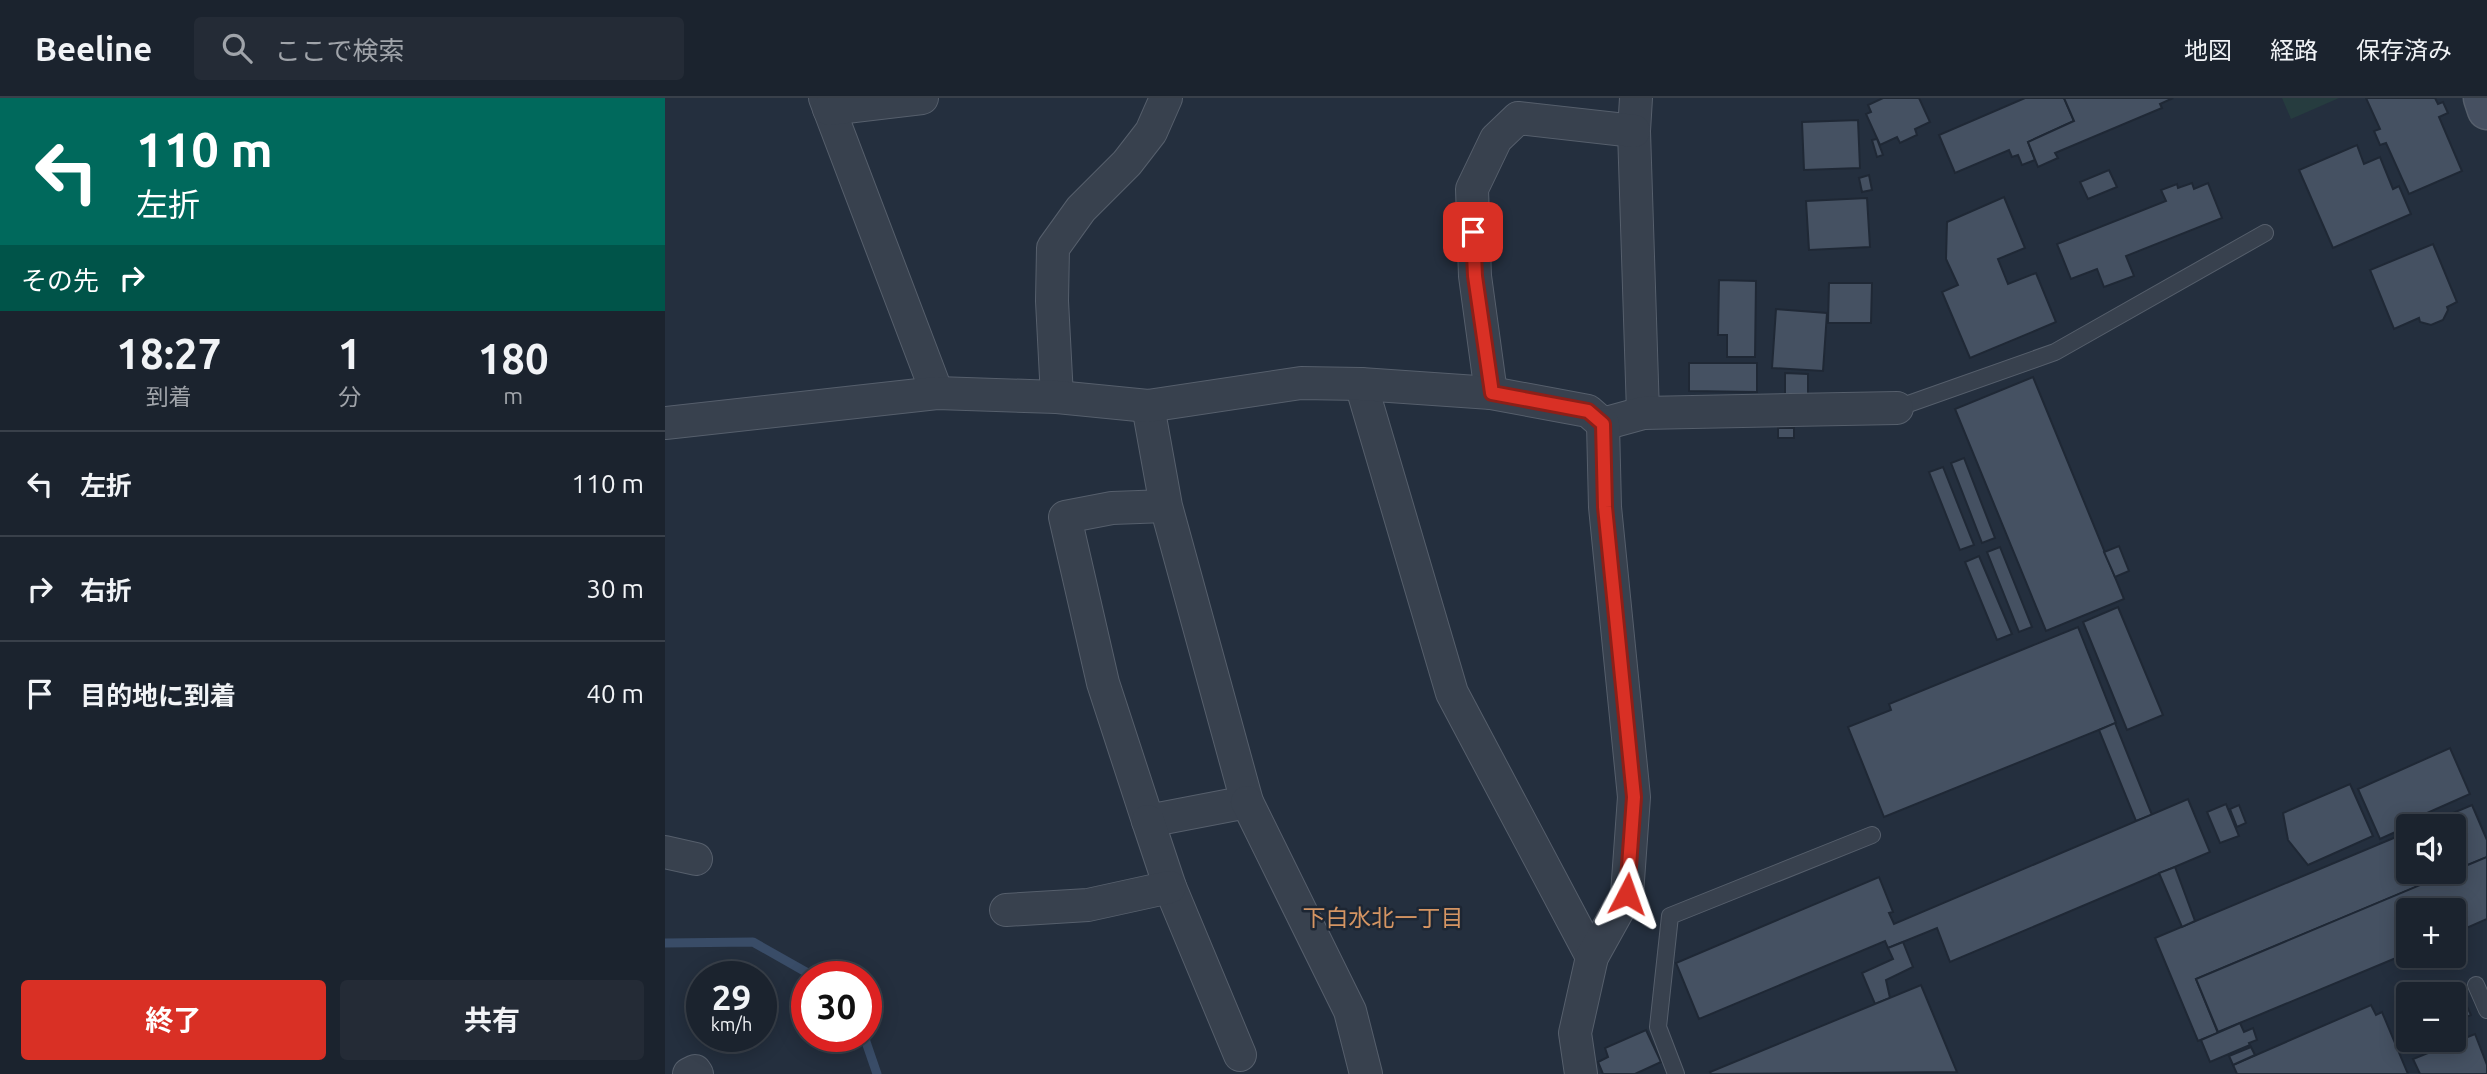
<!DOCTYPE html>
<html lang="ja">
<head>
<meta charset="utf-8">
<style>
  :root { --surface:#1b232e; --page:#242b36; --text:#f1f3f6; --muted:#a0a4aa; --line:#39404a; --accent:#d93025 }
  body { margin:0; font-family:Ubuntu,"Noto Sans JP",sans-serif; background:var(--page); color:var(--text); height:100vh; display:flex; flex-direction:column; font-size:26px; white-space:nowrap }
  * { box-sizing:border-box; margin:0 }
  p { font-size:23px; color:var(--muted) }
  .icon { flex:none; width:38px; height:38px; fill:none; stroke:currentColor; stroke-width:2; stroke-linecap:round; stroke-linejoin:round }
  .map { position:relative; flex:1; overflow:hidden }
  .details { display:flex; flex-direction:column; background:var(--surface); width:665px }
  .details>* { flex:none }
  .guide { background:#00695c; color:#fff; overflow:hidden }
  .tools { position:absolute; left:1731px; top:716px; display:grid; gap:14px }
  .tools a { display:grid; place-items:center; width:70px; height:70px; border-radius:7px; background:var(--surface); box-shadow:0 4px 18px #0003,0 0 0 2px var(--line); font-size:35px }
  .speed { position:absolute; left:21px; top:863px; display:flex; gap:14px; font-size:35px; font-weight:700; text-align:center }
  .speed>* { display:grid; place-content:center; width:91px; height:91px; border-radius:50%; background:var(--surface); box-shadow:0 4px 18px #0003,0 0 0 2px var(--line); line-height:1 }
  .speed small { font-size:18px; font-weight:400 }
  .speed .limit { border:10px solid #d22; background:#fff; color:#111 }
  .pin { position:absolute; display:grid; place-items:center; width:60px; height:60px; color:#fff; margin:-30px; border-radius:14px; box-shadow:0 4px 10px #0006 }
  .me { position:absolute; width:77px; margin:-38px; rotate:4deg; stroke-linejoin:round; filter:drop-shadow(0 0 5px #0008) }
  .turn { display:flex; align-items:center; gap:24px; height:147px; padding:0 21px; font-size:32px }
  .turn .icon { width:91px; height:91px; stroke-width:2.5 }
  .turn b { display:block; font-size:49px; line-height:60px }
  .then { display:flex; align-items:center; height:66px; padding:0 21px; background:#0003; gap:14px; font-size:26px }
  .eta { display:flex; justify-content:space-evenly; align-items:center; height:119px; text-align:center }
  .eta b { font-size:42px; font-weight:700; line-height:49px }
  .cta { display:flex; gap:14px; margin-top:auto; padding:14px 21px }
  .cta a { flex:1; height:80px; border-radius:7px; background:var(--accent); color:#fff; font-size:28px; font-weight:700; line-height:80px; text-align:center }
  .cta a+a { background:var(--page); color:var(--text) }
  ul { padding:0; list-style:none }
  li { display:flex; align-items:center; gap:21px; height:105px; padding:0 21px; border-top:2px solid var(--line) }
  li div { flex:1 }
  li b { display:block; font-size:26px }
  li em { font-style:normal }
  header { display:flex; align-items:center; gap:42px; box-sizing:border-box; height:98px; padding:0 35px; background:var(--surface); border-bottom:2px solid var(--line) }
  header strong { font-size:33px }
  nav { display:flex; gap:38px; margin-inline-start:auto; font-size:24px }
  .search { width:490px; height:63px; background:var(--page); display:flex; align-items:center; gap:18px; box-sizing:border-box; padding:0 24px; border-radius:7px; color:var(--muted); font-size:26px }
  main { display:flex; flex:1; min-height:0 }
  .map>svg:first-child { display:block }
</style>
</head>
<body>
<header>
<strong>Beeline</strong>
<div class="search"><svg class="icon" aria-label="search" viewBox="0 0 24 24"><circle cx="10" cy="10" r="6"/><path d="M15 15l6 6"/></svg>ここで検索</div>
<nav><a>地図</a><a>経路</a><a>保存済み</a></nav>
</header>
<main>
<section class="details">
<div class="guide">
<div class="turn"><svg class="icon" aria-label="left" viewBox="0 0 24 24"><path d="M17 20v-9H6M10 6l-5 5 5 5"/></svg><div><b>110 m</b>左折</div></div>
<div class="then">その先<svg class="icon" aria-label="right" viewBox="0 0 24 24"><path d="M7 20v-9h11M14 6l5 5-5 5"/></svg></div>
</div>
<div class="eta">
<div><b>18:27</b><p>到着</p></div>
<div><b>1</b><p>分</p></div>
<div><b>180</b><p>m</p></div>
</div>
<ul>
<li><svg class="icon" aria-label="left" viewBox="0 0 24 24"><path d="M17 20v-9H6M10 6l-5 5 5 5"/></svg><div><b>左折</b></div><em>110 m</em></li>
<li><svg class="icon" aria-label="right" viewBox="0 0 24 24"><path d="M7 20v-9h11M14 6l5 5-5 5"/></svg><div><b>右折</b></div><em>30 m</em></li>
<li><svg class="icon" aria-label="arrive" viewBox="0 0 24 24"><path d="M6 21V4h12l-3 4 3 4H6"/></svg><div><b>目的地に到着</b></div><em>40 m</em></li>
</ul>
<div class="cta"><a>終了</a><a>共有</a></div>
</section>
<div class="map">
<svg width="1822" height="976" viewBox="0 0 1822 976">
  <rect width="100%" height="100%" fill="#242f3e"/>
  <polygon fill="#263c3f" points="1617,0 1674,0 1626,21"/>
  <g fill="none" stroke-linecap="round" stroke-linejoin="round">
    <g stroke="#394c67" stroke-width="9">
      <polyline points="0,845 88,844 148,878"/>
      <polyline points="199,938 212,976"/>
    </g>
  </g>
  <g fill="#455162" stroke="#1f2835" stroke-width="2">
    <polygon points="1218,0 1254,0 1265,24 1250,31 1252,37 1235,45 1232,39 1215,47 1201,16 1206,14 1203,7"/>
    <polygon points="1360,0 1399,0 1409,23 1363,44 1370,62 1357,67 1353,57 1347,59 1344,52 1290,75 1274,37"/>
    <polygon points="1399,0 1508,0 1495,6 1497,10 1390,55 1393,60 1373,69 1363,44 1409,23"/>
    <polygon points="1701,0 1770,0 1773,6 1778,4 1783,15 1774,19 1797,73 1744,96 1721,45 1715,47 1709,33 1715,31"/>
    <polygon points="1193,22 1195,70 1139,72 1137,24"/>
    <polygon points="1212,41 1218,57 1212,59 1207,42"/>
    <polygon points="1692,47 1699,66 1715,59 1728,91 1734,88 1746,116 1668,150 1634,72"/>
    <polygon points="1444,72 1452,89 1423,101 1415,84"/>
    <polygon points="1204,77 1207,92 1197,94 1194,80"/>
    <polygon points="1527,85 1529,91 1543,85 1557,120 1461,158 1469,178 1439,189 1432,171 1406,181 1392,146 1501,103 1496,92 1512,86 1513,90"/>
    <polygon points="1339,99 1360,150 1333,161 1343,186 1371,175 1391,224 1305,260 1277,194 1293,187 1281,161 1282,124"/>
    <polygon points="1202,100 1205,149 1144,152 1141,103"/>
    <polygon points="1768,146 1792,204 1782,209 1783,212 1778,222 1766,227 1755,224 1754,220 1729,231 1705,172"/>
    <polygon points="1054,182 1091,183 1090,259 1062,259 1062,237 1053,237"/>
    <polygon points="1164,185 1207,185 1206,225 1163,225"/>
    <polygon points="1111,211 1162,215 1158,273 1107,270"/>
    <polygon points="1024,265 1092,265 1092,294 1024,293"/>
    <polygon points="1120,275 1143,276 1143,297 1120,296"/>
    <polygon points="1368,279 1459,501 1381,533 1290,311"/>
    <rect x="1113" y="330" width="16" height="10"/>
    <polygon points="1299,360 1330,440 1317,445 1286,365"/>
    <polygon points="1278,369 1309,447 1295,452 1264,374"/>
    <polygon points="1454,448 1464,473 1450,479 1439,454"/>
    <polygon points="1335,449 1367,529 1354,534 1322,454"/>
    <polygon points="1314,458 1347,536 1332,542 1300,464"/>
    <polygon points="1453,509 1498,617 1462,632 1418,524"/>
    <polygon points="1413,529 1451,625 1219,719 1183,629 1226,612 1224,606"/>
    <polygon points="1450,625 1487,717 1471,723 1434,632"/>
    <polygon points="1785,650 1805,696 1744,723 1746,727 1715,741 1693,691"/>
    <polygon points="1685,686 1708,738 1643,767 1623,742 1618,715"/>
    <polygon points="1523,701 1545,754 1285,864 1272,830 1223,850 1220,843 1034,921 1011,865 1214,779 1228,814 1224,815 1229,826"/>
    <polygon points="1561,706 1574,738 1555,745 1542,714"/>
    <polygon points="1574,707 1581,725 1572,729 1565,711"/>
    <polygon points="1807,707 1822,742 1822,759 1788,773 1788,728 1757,728"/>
    <polygon points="1743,734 1743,774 1787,774 1531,881 1553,935 1533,943 1490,840"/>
    <polygon points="1822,759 1822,821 1788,836 1788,812 1743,812 1743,855 1553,934 1531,881"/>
    <polygon points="1510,769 1530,823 1517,829 1494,775"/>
    <polygon points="1238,844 1248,869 1221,882 1225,900 1210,906 1197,875 1228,861 1223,850"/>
    <polygon points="1256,887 1292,974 1046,976 1045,974"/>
    <polygon points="1796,896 1806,917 1788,925 1788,900"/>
    <polygon points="1706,907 1711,917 1717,914 1743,976 1572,976 1568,967"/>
    <polygon points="1743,919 1743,942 1750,942 1743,945 1734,923"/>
    <polygon points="1575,925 1579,934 1588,930 1592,942 1584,945 1585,947 1545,964 1536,942"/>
    <polygon points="981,932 996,964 970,976 938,976 933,964 943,959 940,950"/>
    <polygon points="1810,936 1822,967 1822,976 1755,976 1748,961"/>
    <polygon points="1586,949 1590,957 1568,967 1564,958"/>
  </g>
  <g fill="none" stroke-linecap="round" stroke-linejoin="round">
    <defs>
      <g id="lane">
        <polyline points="1232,310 1390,254 1600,135"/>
        <polyline points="1811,887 1822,912"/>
        <polyline points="1011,976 993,929 1005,818 1207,737"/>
      </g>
      <g id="street">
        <polyline points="160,0 272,295"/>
        <polyline points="971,0 969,33 978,315"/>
        <polyline points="164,11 257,0"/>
        <polyline points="696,286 787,595 927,859"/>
        <polyline points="826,295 810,178 807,91 831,41 853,20 969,33"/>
        <polyline points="392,299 387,203 388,150 416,111 462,65 486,34 501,0"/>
        <polyline points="483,308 501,408 582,704 483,723 438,585 400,419 447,410 501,408"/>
        <polyline points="0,325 272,295 392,299 483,308 636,285 696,286 826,295 923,313 938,326 978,315 1232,310"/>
        <polyline points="582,704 685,913 701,976"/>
        <polyline points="483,723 505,789 575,957"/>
        <polyline points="0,754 31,761"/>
        <polyline points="341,812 423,807 505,789"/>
        <polyline points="24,976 30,973 32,976"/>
        <polyline points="916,976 910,935 927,859 962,796 969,699 940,409 938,326"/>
      </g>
      <polyline id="secondary" points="1818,0 1822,12"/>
    </defs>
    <use href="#lane" stroke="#565f6c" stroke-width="18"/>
    <use href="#street" stroke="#565f6c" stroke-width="34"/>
    <use href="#secondary" stroke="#565f6c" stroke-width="41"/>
    <use href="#lane" stroke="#38414e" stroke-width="16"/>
    <use href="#street" stroke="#38414e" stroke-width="32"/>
    <use href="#secondary" stroke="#465061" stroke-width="38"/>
  </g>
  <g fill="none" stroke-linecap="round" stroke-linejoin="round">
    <defs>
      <polyline id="route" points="808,134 810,178 827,295 923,313 938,326 940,409 969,699 962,796"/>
    </defs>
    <use href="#route" stroke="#8d1f18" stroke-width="18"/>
    <use href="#route" stroke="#d93025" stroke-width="12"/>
  </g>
  <g text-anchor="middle" stroke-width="5" stroke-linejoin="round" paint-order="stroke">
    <g font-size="23" fill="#d59563" stroke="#1d2633">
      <text x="718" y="828">下白水北一丁目</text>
    </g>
  </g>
</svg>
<div class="tools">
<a><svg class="icon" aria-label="sound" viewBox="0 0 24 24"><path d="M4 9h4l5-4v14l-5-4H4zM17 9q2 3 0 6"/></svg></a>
<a>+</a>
<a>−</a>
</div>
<div class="speed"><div>29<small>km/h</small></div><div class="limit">30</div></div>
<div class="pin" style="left:808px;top:134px;background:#d93025"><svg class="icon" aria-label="arrive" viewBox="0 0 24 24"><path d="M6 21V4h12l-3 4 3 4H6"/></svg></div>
<svg class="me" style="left:962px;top:796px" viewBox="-20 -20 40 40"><path d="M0-17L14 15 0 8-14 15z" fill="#d93025" stroke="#fff" stroke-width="4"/></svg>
</div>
</main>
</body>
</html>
